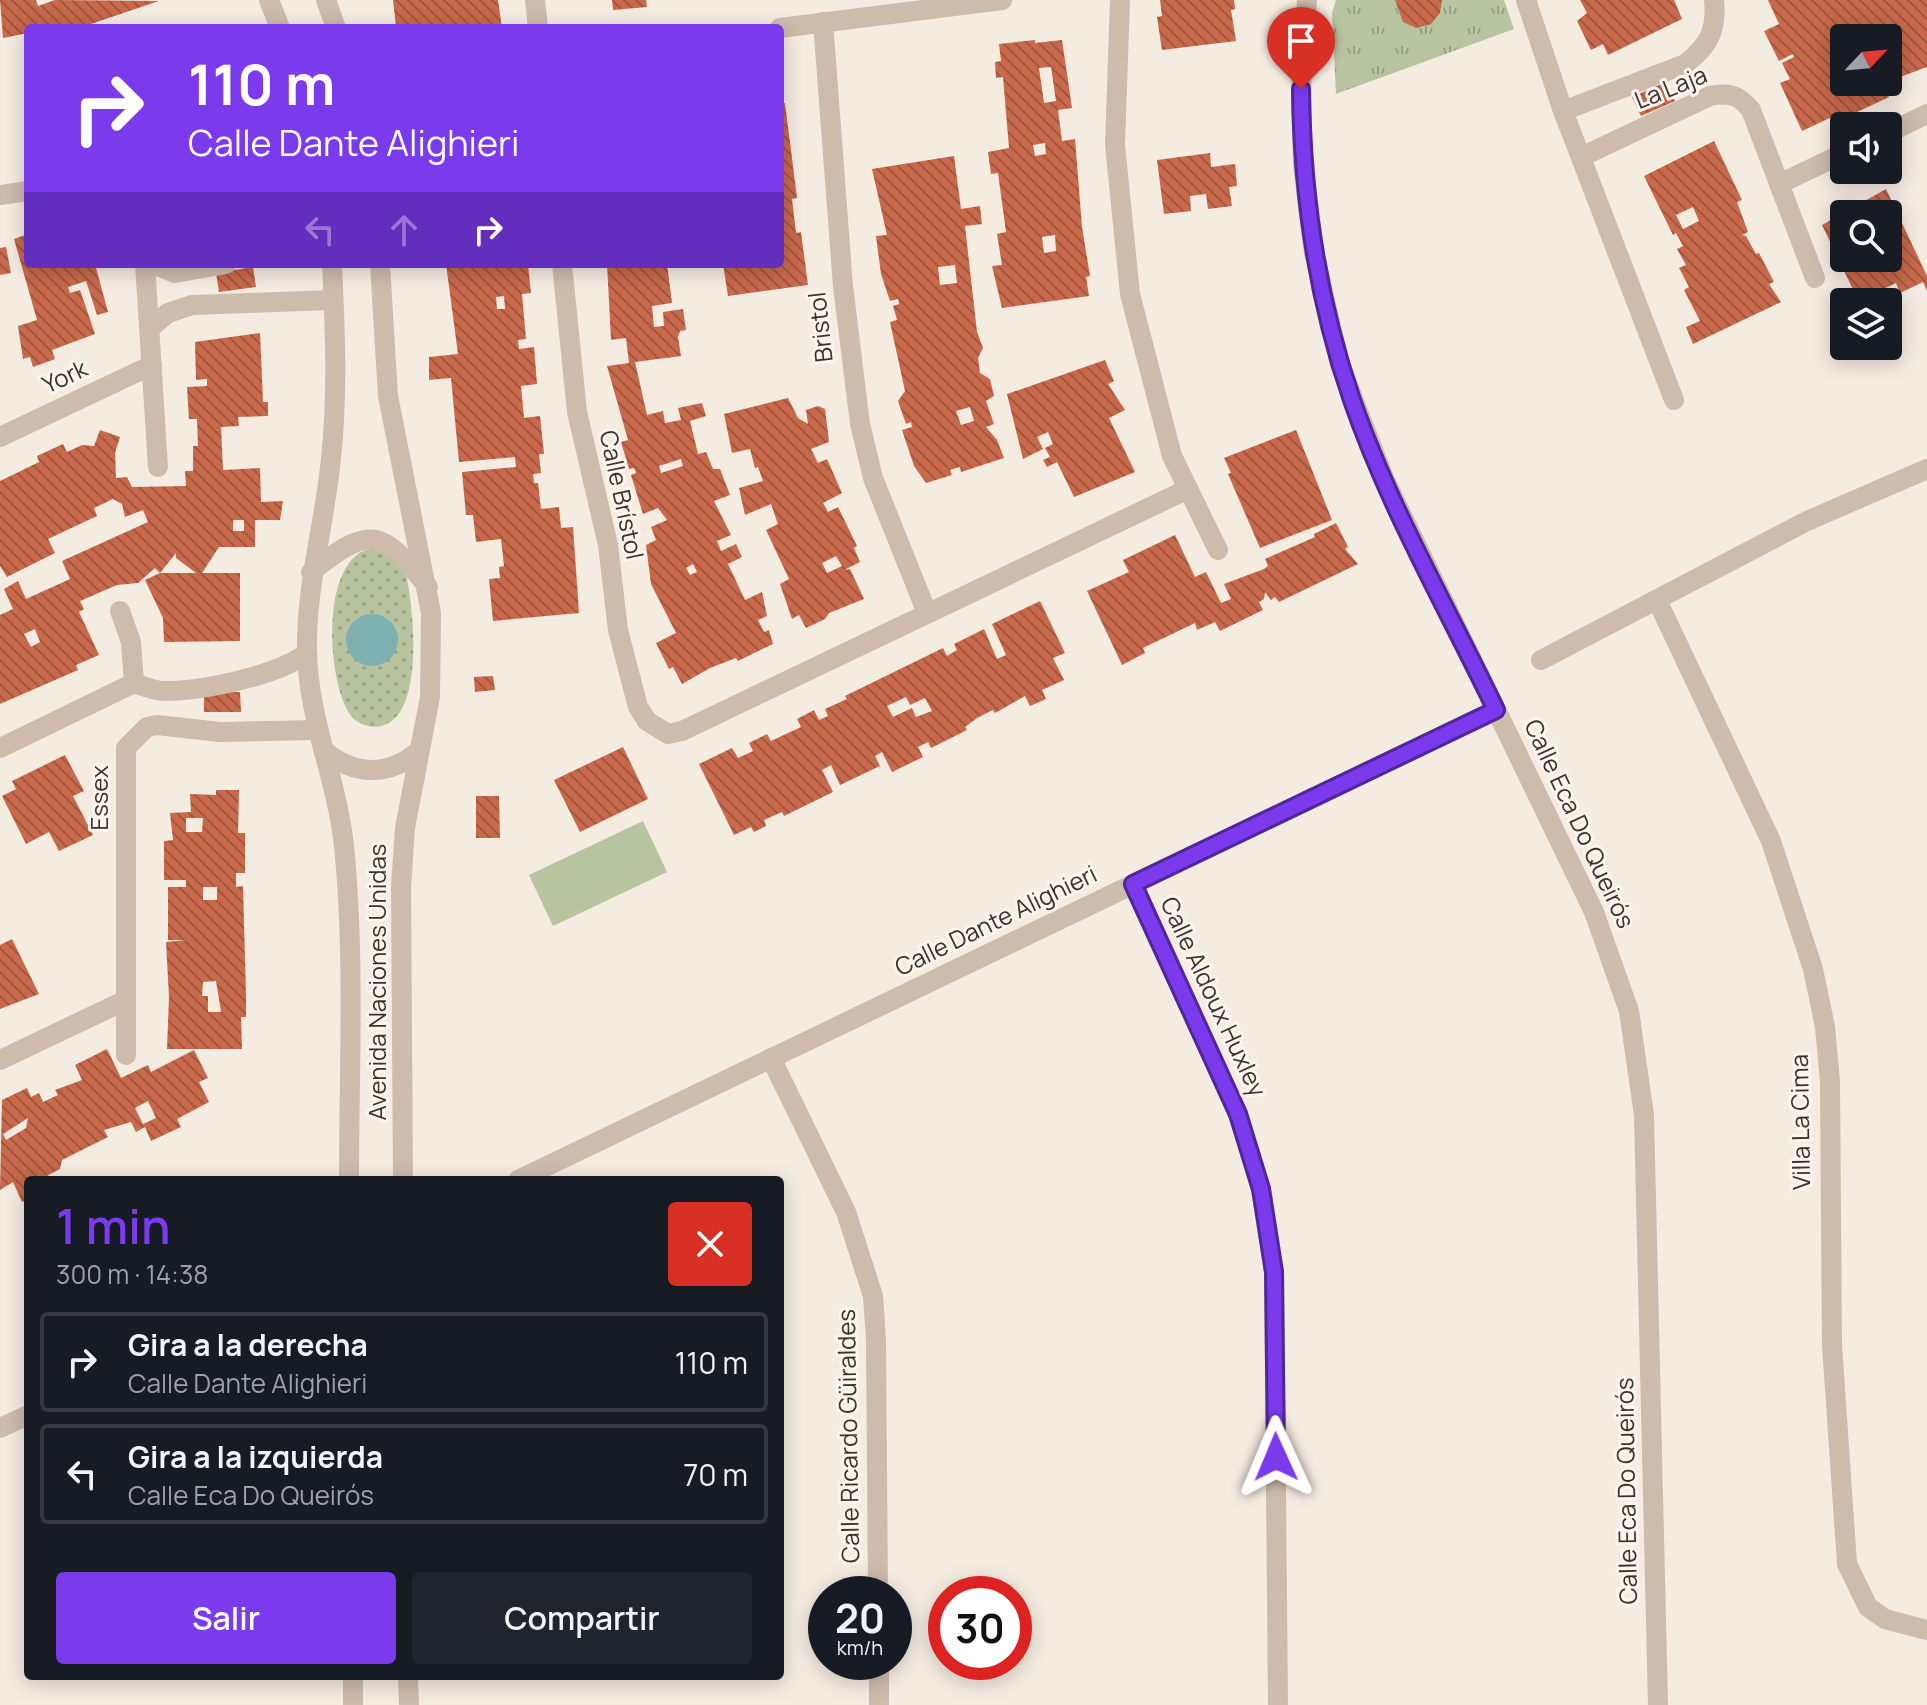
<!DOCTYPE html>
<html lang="es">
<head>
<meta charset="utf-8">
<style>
  :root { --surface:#171b24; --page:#20242c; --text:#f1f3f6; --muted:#9ea1a6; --line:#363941; --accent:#7c3aed }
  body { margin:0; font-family:Manrope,sans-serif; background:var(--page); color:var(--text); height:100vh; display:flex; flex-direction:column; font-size:30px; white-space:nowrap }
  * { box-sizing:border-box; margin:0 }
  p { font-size:26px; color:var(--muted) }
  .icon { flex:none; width:44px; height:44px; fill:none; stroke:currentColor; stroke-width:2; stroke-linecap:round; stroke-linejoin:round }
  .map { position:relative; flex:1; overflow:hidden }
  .sheet { position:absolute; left:24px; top:1176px; width:760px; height:504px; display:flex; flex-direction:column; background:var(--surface); border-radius:8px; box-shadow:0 4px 20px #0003 }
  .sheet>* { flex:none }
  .guide { position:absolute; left:24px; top:24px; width:760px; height:244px; border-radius:8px; box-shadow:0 4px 20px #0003; background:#7c3aed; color:#fff; overflow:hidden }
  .needle { width:52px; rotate:64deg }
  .tools { position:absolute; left:1830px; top:24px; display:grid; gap:16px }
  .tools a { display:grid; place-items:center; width:72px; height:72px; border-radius:8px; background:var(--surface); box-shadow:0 4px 20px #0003; font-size:40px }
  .speed { position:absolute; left:808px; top:1576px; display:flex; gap:16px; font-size:40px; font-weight:700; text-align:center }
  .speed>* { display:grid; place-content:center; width:104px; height:104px; border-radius:50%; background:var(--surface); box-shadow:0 4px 20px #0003; line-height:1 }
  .speed small { font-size:20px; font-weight:400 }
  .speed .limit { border:12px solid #d22; background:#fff; color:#111 }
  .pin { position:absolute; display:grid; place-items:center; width:68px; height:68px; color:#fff; margin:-82px -34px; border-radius:50% 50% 50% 0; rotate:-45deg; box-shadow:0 0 8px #0007 }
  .pin .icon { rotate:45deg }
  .me { position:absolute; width:88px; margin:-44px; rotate:359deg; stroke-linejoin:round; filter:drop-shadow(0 0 6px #0008) }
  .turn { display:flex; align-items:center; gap:28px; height:168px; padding:0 32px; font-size:36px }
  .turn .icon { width:104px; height:104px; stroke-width:2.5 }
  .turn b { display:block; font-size:56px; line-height:68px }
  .lanes { display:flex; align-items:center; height:76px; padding:0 32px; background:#0003; justify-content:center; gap:40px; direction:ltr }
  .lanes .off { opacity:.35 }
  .round { display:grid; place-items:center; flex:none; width:84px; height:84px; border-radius:8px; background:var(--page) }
  .overview { display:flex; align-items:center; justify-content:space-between; height:136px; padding:0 32px }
  h1 { font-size:48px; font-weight:600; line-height:60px; color:var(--accent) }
  .action { display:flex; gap:16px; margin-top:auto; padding:16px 32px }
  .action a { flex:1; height:92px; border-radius:8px; background:var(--accent); color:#fff; font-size:32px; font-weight:600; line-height:92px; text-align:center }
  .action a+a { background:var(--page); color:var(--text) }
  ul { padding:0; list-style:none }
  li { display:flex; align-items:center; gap:24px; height:100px; margin:0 16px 12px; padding:0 16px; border:4px solid var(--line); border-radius:8px }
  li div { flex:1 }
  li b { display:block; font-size:30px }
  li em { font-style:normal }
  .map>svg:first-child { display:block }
</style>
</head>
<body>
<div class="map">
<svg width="1927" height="1705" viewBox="0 0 1927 1705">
  <defs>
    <pattern id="park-tufts" width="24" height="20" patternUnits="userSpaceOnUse" patternTransform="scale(2)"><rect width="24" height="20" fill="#b8c4a0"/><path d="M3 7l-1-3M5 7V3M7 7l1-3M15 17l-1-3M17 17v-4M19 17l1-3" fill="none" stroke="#97a083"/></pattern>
    <pattern id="garden-dots" width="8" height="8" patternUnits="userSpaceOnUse" patternTransform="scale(2)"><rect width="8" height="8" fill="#b8c4a0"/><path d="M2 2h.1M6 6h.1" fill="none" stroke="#97a083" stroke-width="1.8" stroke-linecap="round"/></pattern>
    <pattern id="building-back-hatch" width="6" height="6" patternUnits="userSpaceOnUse" patternTransform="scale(2)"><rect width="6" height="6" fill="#c8694b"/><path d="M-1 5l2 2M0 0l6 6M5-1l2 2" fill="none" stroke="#a4573f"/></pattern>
  </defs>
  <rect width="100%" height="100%" fill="#f4ebe1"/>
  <polygon fill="#b8c4a0" points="643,821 667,872 553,926 529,875"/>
  <polygon fill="url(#park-tufts)" points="1336,0 1504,0 1514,29 1336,94 1332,13"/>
  <path fill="url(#garden-dots)" d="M375,548L405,569C413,602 426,711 384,725C375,729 363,726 355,720C327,696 316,552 375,548Z"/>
  <circle fill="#7fb0b2" cx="372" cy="640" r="26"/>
  <g fill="url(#building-back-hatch)" fill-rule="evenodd">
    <polygon points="0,0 36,0 38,6 55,0 159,1 79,28 28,28 28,33 3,38"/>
    <polygon points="393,0 498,0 502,28 396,27"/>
    <polygon points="612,0 646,0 647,7 613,10"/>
    <polygon points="1160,0 1234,0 1235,9 1231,10 1236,41 1162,50 1157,17 1162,16"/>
    <polygon points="1395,0 1442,0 1440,13 1431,24 1416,28 1403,22"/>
    <polygon points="1580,0 1674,0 1682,19 1608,55 1603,44 1591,50 1577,21 1587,13"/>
    <path d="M1768,0H1927V67L1892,80L1894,83L1884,88L1889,97L1836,122L1834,116L1802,131L1780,83L1790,79L1782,63L1794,57L1793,54L1779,61L1764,31L1779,24ZM1844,38H1888V82H1844Z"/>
    <path d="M1035,40V43L1062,40L1072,108L1058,110L1062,141L1075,139L1082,227L1090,276L1086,277L1089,296L1002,308L992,266L1002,265L997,234L1006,232L998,173L991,174L988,152L1009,148L1003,77L996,78L995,62L1001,61L999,44ZM1051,67L1056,101L1044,103L1039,68ZM1045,143L1046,154L1035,156L1033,145ZM1055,235L1056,251L1044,253L1042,237Z"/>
    <polygon points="1666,82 1675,101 1641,116 1632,97"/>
    <polygon points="785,103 797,198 792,199 796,233 801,232 808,285 728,296 723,264 780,264 780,104"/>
    <path d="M1714,141L1742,200L1737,202L1748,232L1742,235L1746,236L1756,254L1759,253L1774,282L1769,284L1781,302L1693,344L1686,327L1700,321L1684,290L1689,287L1679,268L1686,265L1677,249L1683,246L1676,233L1673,235L1644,176ZM1693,207L1699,221L1683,229L1676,215Z"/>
    <polygon points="1210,153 1211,167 1235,164 1237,186 1229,187 1232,206 1208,209 1206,194 1190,196 1191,211 1164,214 1157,160"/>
    <path d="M954,156L961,209L980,206L982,224L965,226L977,332L983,348L978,358L980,373L990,379L994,396L986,401L994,424L986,427L997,440L1004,458L961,472L960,467L950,470L952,475L926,483L914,466L902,430L912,427L911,422L906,424L898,401L905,391L890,322L897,320L893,306L899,304L898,299L890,301L881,274L876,236L887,235L872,169ZM955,265L957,283L940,285L938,267ZM970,407L974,421L961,425L956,411Z"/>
    <path d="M1886,189L1927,276V291L1923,282L1900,293L1896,283L1873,294L1877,302H1859L1822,225ZM1844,214H1888V258H1844Z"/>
    <polygon points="28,234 28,264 95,264 108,312 97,315 86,281 68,287 70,293 80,290 95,334 52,350 55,359 33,367 30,357 23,359 18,326 37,320 14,239"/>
    <polygon points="6,247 11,273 0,275 0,248"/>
    <path d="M446,264L528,265L531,293L522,294L526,339L518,340L519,349L534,347L537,384L521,386L524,418L540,416L544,454H539L541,473L533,474L534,483H538L541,509L559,507L561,528L573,527L579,613L493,621L489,579L500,578L499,567L504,566L501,539L476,542L473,515H466L462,472L516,467L515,457L459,462L451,378L429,380V357L458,354ZM504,296L505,309H497L496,297Z"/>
    <path d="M607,264H667L672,303L652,306L654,327L664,326L663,312L683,309L686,330L680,331L678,337L681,356L635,362L647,415L663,411L665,423L681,420L678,408L702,403L706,416L690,421L698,454L706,452L713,469H720L730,495L714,501L731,535L717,541L721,551L736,544L742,557L728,564L745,600L762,592L767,616L758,620L764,632L769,630L773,644L738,661L736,658L710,668L682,684L673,667L669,669L656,643L676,633L651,584L646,545L656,540L651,527L667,520L658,508L643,514L631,475L636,473L634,468L629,469L621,442L628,440L607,366L629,363L626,338L611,340ZM681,459L683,466L661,473L659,466ZM693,564L697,572L690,575L686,568Z"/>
    <polygon points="253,267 256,287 219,292 216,273"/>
    <path d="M260,333L263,402H268V416L238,417L239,426L221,427L223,470L260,468L261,502L283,501L280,520H255V547H219L202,573H240V641L164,642L163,618L145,580L160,573L155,568L138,583L117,585L80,601L84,609L79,612L99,655L76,665L78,670L0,704V615L13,609L4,589L18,581L26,599L70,579L62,561L148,522L143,510L125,517L122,504L113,499L94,508L97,516L48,539L55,553L7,577L0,566V481L39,462L37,456L63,444L67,452L82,445L94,446L100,430L120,437L115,453L116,478L127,477L132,487L186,486L185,471H193V446H198L197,419H189L187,387L207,386V379L196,380L195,342ZM233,520H244V531H233ZM176,553V558L196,573H160ZM35,629L40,642L31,647L24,634Z"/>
    <polygon points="1105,360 1114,381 1108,384 1125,410 1109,418 1135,472 1074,497 1057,462 1047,467 1043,460 1050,457 1045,448 1053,444 1048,432 1037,437 1043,449 1023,459 1007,394"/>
    <path d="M788,398L798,418L808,424L806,410L818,406L825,409L829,442L811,449L818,463L827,459L842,493L823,503L828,512L838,507L857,546L854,548L860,562L844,570L850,569L864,599L829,613L825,619L806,628L799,615L792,619L780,584L789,579L766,530L778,524L771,504L745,515L739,488L763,481L758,467L755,468L750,449L732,453L724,414ZM836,556L842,566L827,573L822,563Z"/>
    <polygon points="1296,430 1332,520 1260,548 1228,474 1231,473 1224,458"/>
    <polygon points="1336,523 1348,547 1345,549 1358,564 1279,602 1275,597 1271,600 1265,592 1264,599 1259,602 1263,610 1220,631 1215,622 1197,630 1195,623 1143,648 1145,653 1122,665 1087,591 1129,572 1123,560 1175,535 1195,577 1206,572 1221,603 1231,599 1224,584 1264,569 1268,566 1265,559 1315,537 1314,534"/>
    <path d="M1040,601L1065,653L1053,658L1064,680L1042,690L1046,699L1030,706L1025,696L995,713L993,710L977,718L965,727L967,730L931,748L928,742L918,747L923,757L892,772L882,752L875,756L880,766L840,785L831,765L822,770L833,792L784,816L782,812L764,820L766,826L754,832L751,827L734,835L699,764L732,748L738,758L753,751L749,743L767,734L771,741L801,727L797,719L814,710L819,720L828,716L825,709L847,699L845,696L943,648L947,656L957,650L954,644L984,629L997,659L1006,655L992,624ZM906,697L910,705L925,698L932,711L916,717L912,708L893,717L887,706Z"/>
    <polygon points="493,676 495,690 475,692 474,677"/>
    <polygon points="204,692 240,692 241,712 204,712"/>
    <polygon points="623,747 648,799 580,832 554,780"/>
    <polygon points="65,755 84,791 73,796 93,835 59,851 49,832 26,844 2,796 16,789 12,781"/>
    <path d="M216,790H239L238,833H245V873H236V887L243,886L246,996V1017H241L242,1049H167L169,997L166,942L187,940H168V887H186V880H164V841L173,840L170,813L191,812L190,794L216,795ZM186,818H203L202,832H186ZM203,887H217V900H203ZM216,981L221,1012H208V996H202L203,982Z"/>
    <polygon points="476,796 499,796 500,838 476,838"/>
    <polygon points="12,939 39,994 0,1009 0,945"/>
    <path d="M107,1049L121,1078L148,1065L151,1072L194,1050L208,1078L199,1082L209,1102L177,1119L181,1127L151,1141L145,1127L136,1132L131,1122L104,1130L108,1137L62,1160L60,1169L39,1180H28V1200L22,1202L13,1182L0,1190L2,1100L27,1088L31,1097L39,1093L43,1102L58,1095L55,1090L82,1080L75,1065ZM148,1101L156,1118L143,1124L135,1108ZM28,1118L26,1128L6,1140L3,1134Z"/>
  </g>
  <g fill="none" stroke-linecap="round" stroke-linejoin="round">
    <g stroke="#cdbbac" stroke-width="20">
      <polyline points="269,0 280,28"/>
      <polyline points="326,0 336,28"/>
      <polyline points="535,0 538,28"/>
      <polyline points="1120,0 1115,145 1130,294 1172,456 1218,550"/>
      <polyline points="1307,0 1301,89 1303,165 1314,253 1340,365 1384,478 1594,912 1629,1011 1644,1115 1658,1705"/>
      <polyline points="1526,0 1563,111 1674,400"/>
      <polyline points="823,22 843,286 860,424 873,478 927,613"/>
      <polyline points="780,28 1002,0"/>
      <path d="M1563,111L1685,64C1709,46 1717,30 1714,0"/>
      <polyline points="1888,133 1927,114"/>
      <path d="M1581,157L1710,96C1729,92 1739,95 1751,110L1815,278"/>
      <polyline points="1779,184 1844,153"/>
      <polyline points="0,195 28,191"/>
      <polyline points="145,264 158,467"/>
      <polyline points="153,264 175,273 226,264"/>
      <path d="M332,264C335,328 338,394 331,458C325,523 306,585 307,650C308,719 337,779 344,846C355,956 349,1070 349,1180"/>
      <polyline points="380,264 388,396 431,613 430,697 405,828 401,887 403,1180"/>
      <polyline points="562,264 577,412 608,545 618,630 638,707 647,721 668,734 682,731 1188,489"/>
      <polyline points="150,328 168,313 192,305 333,300"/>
      <polyline points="0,437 152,365"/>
      <path d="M311,572C371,524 381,529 428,587"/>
      <polyline points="1657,600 1771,841 1813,969 1825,1027 1830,1081 1832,1345 1847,1564 1868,1607 1885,1619 1927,1630"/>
      <polyline points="120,611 131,642 134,683"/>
      <polyline points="1541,660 1807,521 1927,469"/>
      <path d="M0,748L134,683C143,686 154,691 164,691C202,691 277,676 307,653"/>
      <path d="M323,750C354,776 388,777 419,751"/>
      <polyline points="1133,884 1238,1114 1261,1189 1274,1272 1278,1705"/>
      <polyline points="126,1055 126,748 147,727 157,725 220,732 316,730"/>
      <polyline points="771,1058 846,1212 873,1296 876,1340 878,1594"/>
      <polyline points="0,1060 126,1000"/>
      <polyline points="518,1180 1496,710"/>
      <polyline points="0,1428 28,1415"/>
      <polyline points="879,1662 879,1705"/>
      <polyline points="353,1676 353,1705"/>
      <polyline points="408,1676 409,1705"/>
    </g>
  </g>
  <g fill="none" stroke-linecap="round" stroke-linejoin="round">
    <defs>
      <path id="route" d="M1276,1457L1274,1272L1261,1189L1238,1114L1133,884L1496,710C1447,608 1389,507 1352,400C1317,299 1302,195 1301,89"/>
    </defs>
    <use href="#route" stroke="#51269a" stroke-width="20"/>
    <use href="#route" stroke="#7c3aed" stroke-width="14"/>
  </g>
  <g text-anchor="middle" stroke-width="6" stroke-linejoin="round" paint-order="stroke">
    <g font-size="24" fill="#3b302b" stroke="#fbf5ee">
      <text transform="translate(1671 88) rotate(-22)" y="8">La Laja</text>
      <text transform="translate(821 327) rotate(-96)" y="8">Bristol</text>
      <text transform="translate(65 377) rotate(-25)" y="8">York</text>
      <text transform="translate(621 495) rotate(78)" y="8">Calle Brístol</text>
      <text transform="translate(100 798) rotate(-90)" y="8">Essex</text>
      <text transform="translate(1579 824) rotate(65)" y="8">Calle Eca Do Queirós</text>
      <text transform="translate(996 921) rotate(-26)" y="8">Calle Dante Alighieri</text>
      <text transform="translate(378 982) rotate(-90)" y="8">Avenida Naciones Unidas</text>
      <text transform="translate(1213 997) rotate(65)" y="8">Calle Aldoux Huxley</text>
      <text transform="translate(1801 1122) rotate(-91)" y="8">Villa La Cima</text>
      <text transform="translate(849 1436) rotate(-91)" y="8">Calle Ricardo Güiraldes</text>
      <text transform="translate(1627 1491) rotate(-91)" y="8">Calle Eca Do Queirós</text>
    </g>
  </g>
</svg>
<div class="tools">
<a><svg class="needle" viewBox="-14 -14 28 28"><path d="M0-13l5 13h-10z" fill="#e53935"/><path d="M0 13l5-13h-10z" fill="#9ea1a6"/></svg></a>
<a><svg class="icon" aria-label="sound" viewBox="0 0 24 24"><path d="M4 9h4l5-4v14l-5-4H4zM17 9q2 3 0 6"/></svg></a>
<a><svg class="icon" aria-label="search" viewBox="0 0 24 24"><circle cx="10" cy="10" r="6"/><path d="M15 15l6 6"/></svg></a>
<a><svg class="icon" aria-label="layers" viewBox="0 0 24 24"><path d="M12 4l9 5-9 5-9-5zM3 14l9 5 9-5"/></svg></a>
</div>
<div class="speed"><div>20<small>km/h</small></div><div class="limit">30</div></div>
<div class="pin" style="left:1301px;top:89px;background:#d93025"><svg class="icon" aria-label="arrive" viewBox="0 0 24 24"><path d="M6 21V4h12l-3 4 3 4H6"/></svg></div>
<svg class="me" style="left:1276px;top:1457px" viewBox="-20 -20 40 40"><path d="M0-17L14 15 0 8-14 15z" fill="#7c3aed" stroke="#fff" stroke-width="4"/></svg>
<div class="guide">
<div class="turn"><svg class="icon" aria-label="right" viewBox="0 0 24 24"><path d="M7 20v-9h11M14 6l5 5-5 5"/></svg><div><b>110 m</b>Calle Dante Alighieri</div></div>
<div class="lanes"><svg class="icon off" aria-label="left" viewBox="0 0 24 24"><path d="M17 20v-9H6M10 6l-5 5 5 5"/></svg><svg class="icon off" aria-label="ahead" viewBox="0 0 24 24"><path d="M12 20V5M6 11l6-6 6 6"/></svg><svg class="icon" aria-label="right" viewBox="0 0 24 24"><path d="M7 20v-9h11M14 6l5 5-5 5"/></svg></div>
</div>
<section class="sheet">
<div class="overview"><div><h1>1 min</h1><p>300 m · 14:38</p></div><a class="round" style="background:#d93025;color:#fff"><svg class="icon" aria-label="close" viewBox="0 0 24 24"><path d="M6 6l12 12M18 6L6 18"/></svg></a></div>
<ul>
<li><svg class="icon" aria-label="right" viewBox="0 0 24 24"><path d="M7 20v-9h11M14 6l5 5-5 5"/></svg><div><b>Gira a la derecha</b><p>Calle Dante Alighieri</p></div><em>110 m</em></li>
<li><svg class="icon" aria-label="left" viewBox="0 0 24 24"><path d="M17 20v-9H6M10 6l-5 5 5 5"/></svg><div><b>Gira a la izquierda</b><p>Calle Eca Do Queirós</p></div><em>70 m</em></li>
</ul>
<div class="action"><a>Salir</a><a>Compartir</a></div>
</section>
</div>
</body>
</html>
